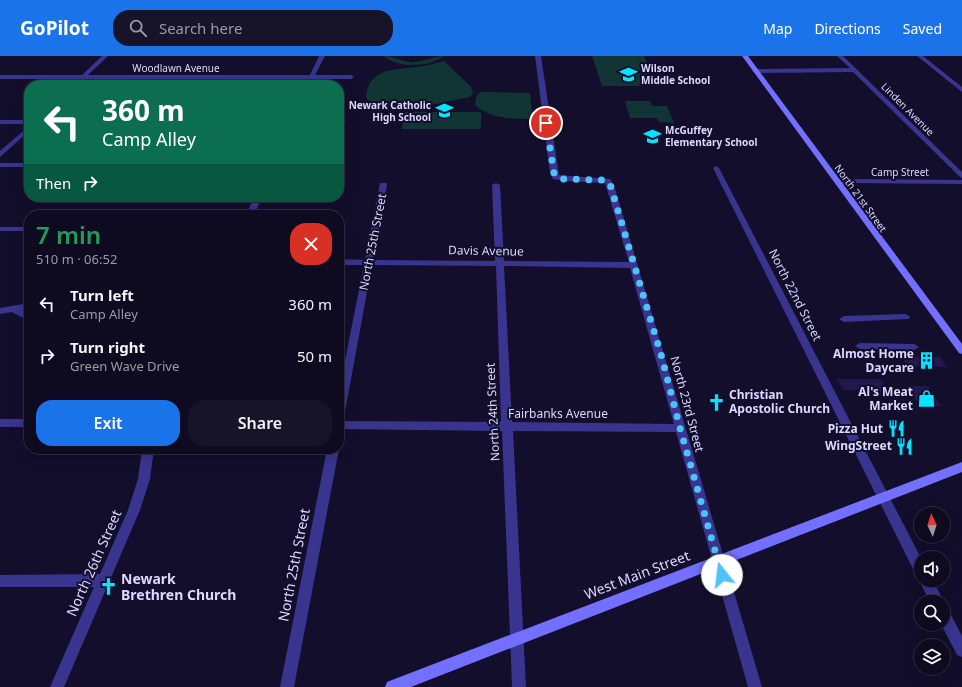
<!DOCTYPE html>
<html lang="en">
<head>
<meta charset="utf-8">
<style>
  :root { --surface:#0e0a20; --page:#171329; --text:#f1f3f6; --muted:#9b9aa5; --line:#2e2b3e; --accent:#1a73e8 }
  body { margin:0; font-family:"Noto Sans",sans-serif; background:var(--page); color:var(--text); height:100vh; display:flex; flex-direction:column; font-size:15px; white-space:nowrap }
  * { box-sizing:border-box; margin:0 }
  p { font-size:13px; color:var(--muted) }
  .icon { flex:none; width:22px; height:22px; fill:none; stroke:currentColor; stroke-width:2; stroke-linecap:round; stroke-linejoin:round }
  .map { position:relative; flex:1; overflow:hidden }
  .panel { position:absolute; left:24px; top:154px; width:320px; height:244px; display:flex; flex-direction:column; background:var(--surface); border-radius:16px; box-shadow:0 4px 16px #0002,0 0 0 1px var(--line) }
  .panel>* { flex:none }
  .top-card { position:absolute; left:24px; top:24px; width:320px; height:122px; border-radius:16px; box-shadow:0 4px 16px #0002,0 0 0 1px var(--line); background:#0b6e4f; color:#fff; overflow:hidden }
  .needle { width:26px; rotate:356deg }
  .buttons { position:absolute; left:914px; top:451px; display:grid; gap:8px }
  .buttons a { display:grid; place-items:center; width:36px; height:36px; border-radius:50%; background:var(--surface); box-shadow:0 4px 16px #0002,0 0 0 1px var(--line); font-size:20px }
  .pin { position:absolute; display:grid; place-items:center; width:34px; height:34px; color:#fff; margin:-17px; border:2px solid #fff; border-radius:50%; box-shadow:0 1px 4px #0007 }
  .me { position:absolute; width:44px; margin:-22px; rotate:344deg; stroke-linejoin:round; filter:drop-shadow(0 0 3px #0008) }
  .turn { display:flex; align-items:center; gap:14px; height:84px; padding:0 12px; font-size:18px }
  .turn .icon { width:52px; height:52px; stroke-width:2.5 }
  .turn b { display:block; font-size:28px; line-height:34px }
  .then { display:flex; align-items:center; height:38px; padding:0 12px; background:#0003; gap:8px; font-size:15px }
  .round { display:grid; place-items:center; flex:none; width:42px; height:42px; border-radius:16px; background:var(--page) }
  .summary { display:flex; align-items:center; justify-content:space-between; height:68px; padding:0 12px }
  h1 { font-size:24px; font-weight:600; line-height:30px; color:#1e9e55 }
  .primary-button { display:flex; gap:8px; margin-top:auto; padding:8px 12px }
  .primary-button a { flex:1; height:46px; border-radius:16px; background:var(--accent); color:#fff; font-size:16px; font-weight:600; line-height:46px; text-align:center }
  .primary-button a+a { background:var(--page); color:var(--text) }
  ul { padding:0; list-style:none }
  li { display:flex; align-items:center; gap:12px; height:52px; padding:0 12px }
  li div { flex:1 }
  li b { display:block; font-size:15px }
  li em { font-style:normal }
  header { display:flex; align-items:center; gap:24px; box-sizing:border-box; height:56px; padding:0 20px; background:var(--accent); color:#fff }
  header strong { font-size:19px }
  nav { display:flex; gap:22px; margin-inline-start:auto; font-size:14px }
  .search { width:280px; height:36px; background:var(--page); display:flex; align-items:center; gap:10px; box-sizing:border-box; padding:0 14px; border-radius:16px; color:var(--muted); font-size:15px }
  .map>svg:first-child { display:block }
</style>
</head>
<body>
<header>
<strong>GoPilot</strong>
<div class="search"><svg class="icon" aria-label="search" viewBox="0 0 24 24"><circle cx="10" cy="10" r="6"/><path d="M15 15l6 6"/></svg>Search here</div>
<nav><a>Map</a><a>Directions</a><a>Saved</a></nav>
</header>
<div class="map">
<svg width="962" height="631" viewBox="0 0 962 631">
  <rect width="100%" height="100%" fill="#130e2b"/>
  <g fill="#103534">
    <path d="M384,0C394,0 402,6 412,6C424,6 433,0 444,0C430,11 397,13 384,0Z"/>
    <polygon points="592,0 644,0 658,30 602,30"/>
    <path d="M444,5L471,31L473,36L470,41L430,49H422L374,52L366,41C369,12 393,14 416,11C426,10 435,7 444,5Z"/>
    <path d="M480,36L530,37L533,63C514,63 490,63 475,49L476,41Z"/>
    <polygon points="625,45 650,45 652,50 667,50 674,67 659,66 657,62 630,62"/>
    <polygon points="405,56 481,56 481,73 402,73"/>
  </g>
  <g fill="#23184e">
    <polygon points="901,300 940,301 947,311 907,310"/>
    <polygon points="837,323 881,323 888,336 860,336 859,334 843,334"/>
    <polygon points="907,330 928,330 941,350 919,350"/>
  </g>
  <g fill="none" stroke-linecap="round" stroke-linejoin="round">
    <g fill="#39348e" fill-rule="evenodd">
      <polygon points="102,0 108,0 88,19 310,19 319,0 325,0 315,19 351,19 354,21 351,23 314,23 311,29 305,29 308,23 85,23 78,29 72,29 78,23 0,23 0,19 82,19"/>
      <path d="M535,0H541L559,119L610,123L614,129L762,631H748L676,376L513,375L526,631H512L502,375L339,373V334L364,209H339V203L365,204L380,127H386L387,129L373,204L495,205L492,129L496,127L500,129L504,205L629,206L605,127L565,125L553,123L550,117ZM372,209L496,210L501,366L341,365L344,361ZM504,210L630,212L674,368L512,366Z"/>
      <polygon points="837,0 843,0 962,116 962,122 960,121 853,16 755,17 752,15 755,13 850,12"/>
      <polygon points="917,0 923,0 962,31 962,36"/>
      <polygon points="339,63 345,64 346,65 339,67"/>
      <rect x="0" y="64" width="29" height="4"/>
      <polygon points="29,70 29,75 0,101 0,95"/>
      <rect x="0" y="107" width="29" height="4"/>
      <polygon points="716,110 719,112 921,502 921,524 933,524 944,546 943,548 943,546 930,546 919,524 921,521 916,519 713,112"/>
      <polygon points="848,123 962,124 962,128 849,127 839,130 835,128"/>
      <polygon points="254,141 262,141 254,159 246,159"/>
      <rect x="0" y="171" width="29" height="4"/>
      <polygon points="29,247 29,253 23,254 29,258 29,265 12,256 0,258 0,252"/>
      <polygon points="905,258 908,259 910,261 908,263 844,266 839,263 844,260"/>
      <polygon points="860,287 914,288 919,291 914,294 860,293 855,290"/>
      <rect x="0" y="363" width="29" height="8"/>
      <polygon points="142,393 154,393 150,423 140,454 64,631 50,631 94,531 0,531 0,519 100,518 128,454 138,423"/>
      <polygon points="327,393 339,393 294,631 280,631"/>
      <polygon points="943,551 948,553 962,580 962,601 957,599 941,568 943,568"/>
    </g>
    <g fill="#736fff" fill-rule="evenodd">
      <polygon points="742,0 748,0 962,288 962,298 959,297"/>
      <polygon points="962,406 962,416 411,631 385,631 387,626 392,624"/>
    </g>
  </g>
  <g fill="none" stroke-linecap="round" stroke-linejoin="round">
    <polyline stroke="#4fc3f7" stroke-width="7" stroke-dasharray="0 12.6" points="546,67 554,117 556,121 564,123 602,124 607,125 610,128 662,302 680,372 722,519"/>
  </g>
  <defs>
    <symbol id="school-bare" viewBox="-9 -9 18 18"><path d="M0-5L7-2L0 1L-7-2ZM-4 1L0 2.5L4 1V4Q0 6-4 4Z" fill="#04e4ff" stroke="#130e2b" stroke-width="2.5" paint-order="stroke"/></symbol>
    <symbol id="building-bare" viewBox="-9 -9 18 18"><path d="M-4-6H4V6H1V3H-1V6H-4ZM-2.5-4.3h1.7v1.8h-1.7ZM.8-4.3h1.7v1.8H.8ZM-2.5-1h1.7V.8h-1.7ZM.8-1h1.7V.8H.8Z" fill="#04e4ff" stroke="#130e2b" stroke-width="2.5" paint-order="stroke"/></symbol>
    <symbol id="shop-bare" viewBox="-9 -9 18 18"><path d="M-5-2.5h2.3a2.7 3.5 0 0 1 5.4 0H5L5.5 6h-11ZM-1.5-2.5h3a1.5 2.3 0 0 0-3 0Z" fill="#04e4ff" stroke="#130e2b" stroke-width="2.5" paint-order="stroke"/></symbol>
    <symbol id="church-bare" viewBox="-9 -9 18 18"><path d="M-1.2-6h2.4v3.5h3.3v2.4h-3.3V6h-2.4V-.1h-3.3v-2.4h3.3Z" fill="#04e4ff" stroke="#130e2b" stroke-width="2.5" paint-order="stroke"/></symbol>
    <symbol id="restaurant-bare" viewBox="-9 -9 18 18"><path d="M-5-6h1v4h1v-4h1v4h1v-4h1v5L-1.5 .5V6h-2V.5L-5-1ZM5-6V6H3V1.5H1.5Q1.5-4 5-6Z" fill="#04e4ff" stroke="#130e2b" stroke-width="2.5" paint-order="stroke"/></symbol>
  </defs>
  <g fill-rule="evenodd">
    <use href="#school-bare" x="616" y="6" width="25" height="25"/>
    <use href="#school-bare" x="432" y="42" width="25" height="25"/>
    <use href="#school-bare" x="640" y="68" width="25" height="25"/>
    <use href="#building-bare" x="914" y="292" width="25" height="25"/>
    <use href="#shop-bare" x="914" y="330" width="25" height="25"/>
    <use href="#church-bare" x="704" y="334" width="25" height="25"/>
    <use href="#restaurant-bare" x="884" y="360" width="25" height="25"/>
    <use href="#restaurant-bare" x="892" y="378" width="25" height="25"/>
    <use href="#church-bare" x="96" y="518" width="25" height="25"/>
  </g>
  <g text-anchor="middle" stroke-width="4" stroke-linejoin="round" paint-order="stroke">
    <g font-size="10" fill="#dcd8ff" stroke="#130e2b">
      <text x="176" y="16">Woodlawn Avenue</text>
      <text transform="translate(908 53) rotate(45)" y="4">Linden Avenue</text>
      <text x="900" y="120">Camp Street</text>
      <text transform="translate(861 142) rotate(54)" y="4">North 21st Street</text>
    </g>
    <g font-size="10" font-weight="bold" fill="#dcd8ff" stroke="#130e2b" text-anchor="start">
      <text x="641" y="16">Wilson<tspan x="641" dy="12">Middle School</tspan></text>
      <text x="431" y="53" text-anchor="end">Newark Catholic<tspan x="431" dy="12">High School</tspan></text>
      <text x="665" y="78">McGuffey<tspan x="665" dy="12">Elementary School</tspan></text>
    </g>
    <g font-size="12" fill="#dcd8ff" stroke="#130e2b">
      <text transform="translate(373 186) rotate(-79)" y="4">North 25th Street</text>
      <text transform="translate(486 195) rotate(1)" y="4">Davis Avenue</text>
      <text transform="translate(795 239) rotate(63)" y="4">North 22nd Street</text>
      <text transform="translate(687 348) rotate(75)" y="4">North 23rd Street</text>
      <text transform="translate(493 356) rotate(-93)" y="4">North 24th Street</text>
      <text x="558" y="362">Fairbanks Avenue</text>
    </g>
    <g font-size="12" font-weight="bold" fill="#dcd8ff" stroke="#130e2b" text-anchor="end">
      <text x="914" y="302">Almost Home<tspan x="914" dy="14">Daycare</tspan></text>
      <text x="913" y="340">Al's Meat<tspan x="913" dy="14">Market</tspan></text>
      <text x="729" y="343" text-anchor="start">Christian<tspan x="729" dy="14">Apostolic Church</tspan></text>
      <text x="883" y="377">Pizza Hut</text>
      <text x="892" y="394">WingStreet</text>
    </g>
    <g font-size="14" fill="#dcd8ff" stroke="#130e2b">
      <text transform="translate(94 507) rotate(-66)" y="5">North 26th Street</text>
      <text transform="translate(294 509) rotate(-79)" y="5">North 25th Street</text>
      <text transform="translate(637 519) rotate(-21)" y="5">West Main Street</text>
    </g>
    <g font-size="14" font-weight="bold" fill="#dcd8ff" stroke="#130e2b" text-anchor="start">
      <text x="121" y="528">Newark<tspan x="121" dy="16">Brethren Church</tspan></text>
    </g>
  </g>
</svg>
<div class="buttons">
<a><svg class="needle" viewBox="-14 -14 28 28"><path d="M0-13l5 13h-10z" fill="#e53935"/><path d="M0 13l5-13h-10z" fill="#9b9aa5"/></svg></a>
<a><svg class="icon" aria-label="sound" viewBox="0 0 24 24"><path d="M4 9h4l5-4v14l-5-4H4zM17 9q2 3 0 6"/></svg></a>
<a><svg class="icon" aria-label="search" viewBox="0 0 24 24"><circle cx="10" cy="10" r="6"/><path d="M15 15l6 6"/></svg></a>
<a><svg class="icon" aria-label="layers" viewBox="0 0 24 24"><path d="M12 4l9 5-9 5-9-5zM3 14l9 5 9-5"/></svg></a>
</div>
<div class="pin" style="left:546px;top:67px;background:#d93025"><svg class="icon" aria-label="arrive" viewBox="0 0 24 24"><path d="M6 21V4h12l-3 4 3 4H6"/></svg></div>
<svg class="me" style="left:722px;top:519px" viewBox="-20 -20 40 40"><circle r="19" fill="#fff"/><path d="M0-13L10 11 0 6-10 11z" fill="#4fc3f7"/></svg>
<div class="top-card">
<div class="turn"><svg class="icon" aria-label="left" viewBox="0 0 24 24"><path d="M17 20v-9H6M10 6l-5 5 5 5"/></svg><div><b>360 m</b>Camp Alley</div></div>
<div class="then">Then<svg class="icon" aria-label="right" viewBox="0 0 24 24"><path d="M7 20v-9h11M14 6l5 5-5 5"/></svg></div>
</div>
<section class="panel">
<div class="summary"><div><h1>7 min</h1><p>510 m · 06:52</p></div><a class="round" style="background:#d93025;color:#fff"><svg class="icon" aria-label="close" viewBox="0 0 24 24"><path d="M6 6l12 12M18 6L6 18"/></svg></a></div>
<ul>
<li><svg class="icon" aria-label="left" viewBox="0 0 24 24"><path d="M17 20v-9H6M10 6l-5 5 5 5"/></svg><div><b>Turn left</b><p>Camp Alley</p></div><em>360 m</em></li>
<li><svg class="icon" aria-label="right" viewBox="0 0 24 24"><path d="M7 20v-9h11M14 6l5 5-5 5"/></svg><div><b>Turn right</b><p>Green Wave Drive</p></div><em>50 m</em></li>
</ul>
<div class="primary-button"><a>Exit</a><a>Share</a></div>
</section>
</div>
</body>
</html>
